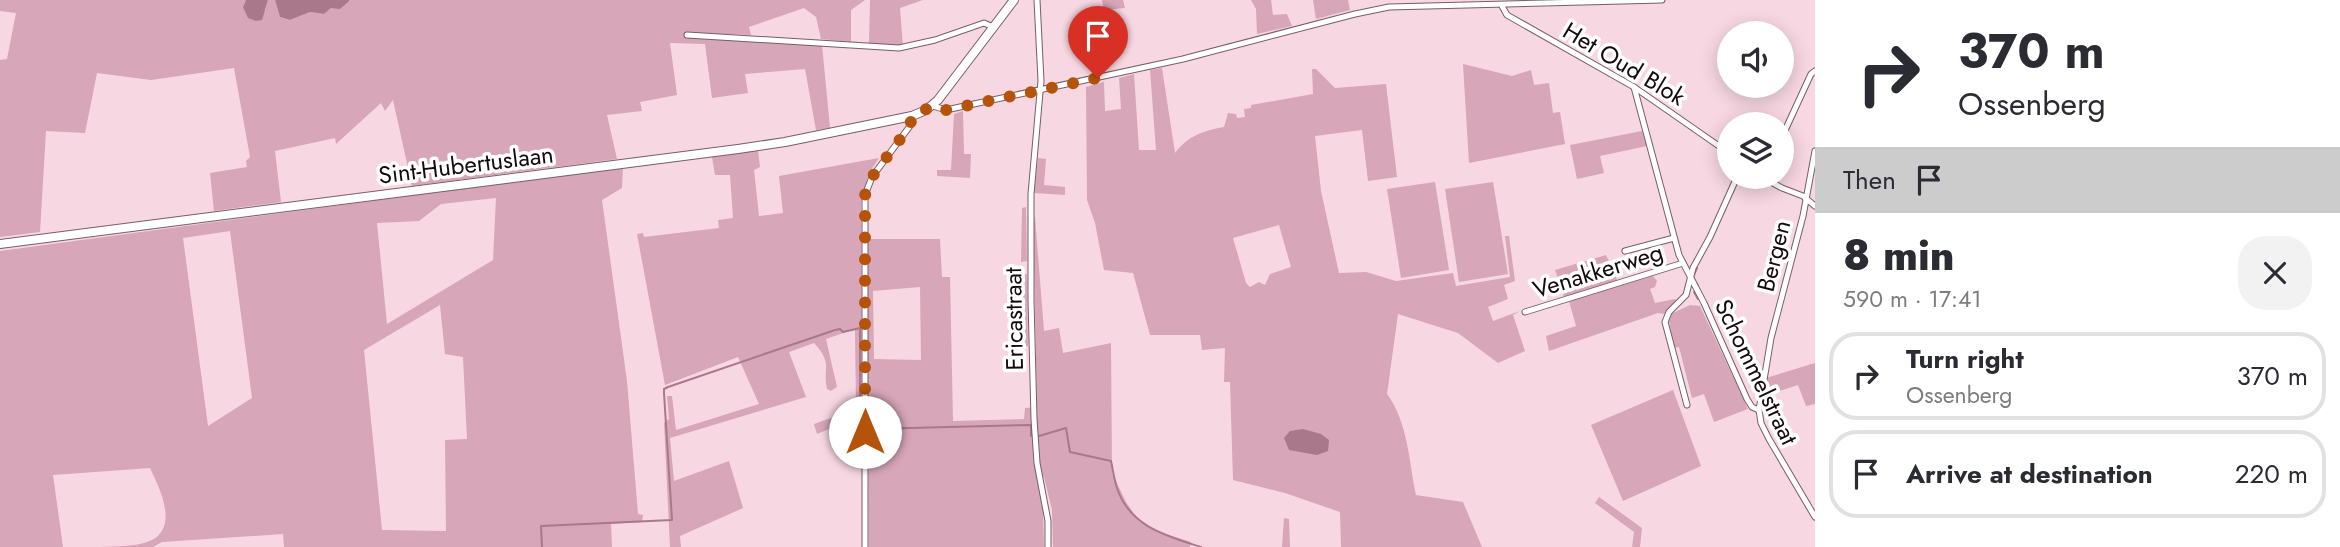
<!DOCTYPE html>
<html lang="en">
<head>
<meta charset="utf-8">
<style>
  :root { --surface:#fff; --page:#f2f2f3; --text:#2b2b33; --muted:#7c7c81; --line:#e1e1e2 }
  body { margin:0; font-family:Jost,sans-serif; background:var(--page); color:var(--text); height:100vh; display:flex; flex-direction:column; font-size:26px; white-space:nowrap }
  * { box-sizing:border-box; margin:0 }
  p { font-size:23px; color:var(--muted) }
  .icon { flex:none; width:38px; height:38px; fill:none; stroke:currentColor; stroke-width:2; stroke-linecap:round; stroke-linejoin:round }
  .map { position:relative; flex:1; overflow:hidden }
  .details { display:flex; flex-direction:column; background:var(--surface); width:525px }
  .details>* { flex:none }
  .banner { background:#fff; color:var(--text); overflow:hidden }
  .controls { position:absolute; left:1717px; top:21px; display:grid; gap:14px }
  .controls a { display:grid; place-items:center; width:77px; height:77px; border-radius:50%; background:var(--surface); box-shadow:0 4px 18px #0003; font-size:35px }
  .pin { position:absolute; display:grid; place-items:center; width:60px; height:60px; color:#fff; margin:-72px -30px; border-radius:50% 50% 50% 0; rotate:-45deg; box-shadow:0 0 7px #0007 }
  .pin .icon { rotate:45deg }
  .me { position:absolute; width:77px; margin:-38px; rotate:0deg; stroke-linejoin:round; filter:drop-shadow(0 0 5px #0008) }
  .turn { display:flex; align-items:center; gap:24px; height:147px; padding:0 28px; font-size:32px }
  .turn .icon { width:91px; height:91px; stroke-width:2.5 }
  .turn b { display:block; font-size:49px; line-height:60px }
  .then { display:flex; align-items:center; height:66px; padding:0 28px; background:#0003; gap:14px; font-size:26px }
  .round { display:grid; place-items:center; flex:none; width:74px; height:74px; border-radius:28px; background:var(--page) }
  .summary { display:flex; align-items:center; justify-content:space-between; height:119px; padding:0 28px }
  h1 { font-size:42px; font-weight:800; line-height:52px }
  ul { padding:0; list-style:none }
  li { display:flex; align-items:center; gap:21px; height:88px; margin:0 14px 10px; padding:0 14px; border:4px solid var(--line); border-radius:28px }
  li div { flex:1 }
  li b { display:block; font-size:26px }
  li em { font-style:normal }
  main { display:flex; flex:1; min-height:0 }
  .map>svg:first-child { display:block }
</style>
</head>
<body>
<main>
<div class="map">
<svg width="1815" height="547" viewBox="0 0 1815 547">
  <rect width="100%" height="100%" fill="#f7d7e2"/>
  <g fill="#d7a6b8" fill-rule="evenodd">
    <polygon points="0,0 246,0 243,7 265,11 268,0 275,0 280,17 290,20 310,12 324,14 331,8 349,0 865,0 851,10 851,42 821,39 816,17 804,8 749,27 751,35 726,34 725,38 822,45 830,128 816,130 805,69 745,74 748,93 712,98 705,44 670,43 677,95 640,102 642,111 607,115 617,159 412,186 393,100 385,111 381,103 336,144 335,138 275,151 281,202 214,211 210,173 247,167 246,161 250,157 234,68 151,80 97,73 85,133 46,131 40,232 0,237 0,60 7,59 16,13 0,11"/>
    <polygon points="870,0 923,0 900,8 903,47 869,43"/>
    <polygon points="1102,0 1123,0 1125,8 1104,10"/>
    <polygon points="1251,0 1271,0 1273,15 1287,14 1292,26 1257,34 1256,9"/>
    <polygon points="1313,0 1348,0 1350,10 1316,19"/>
    <polygon points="1463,64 1512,76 1531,70 1534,85 1549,83 1553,113 1560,112 1565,144 1469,163"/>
    <path d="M1162,68L1175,153C1188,136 1202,131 1224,127L1228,113L1236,114L1237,118L1245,117L1244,109L1251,108V105L1313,94L1312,69H1316L1335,88L1386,84L1397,177L1368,181L1362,130L1315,136L1321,191L1339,273L1366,272L1396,281L1453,273L1456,286L1510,277L1505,236H1509L1515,281L1504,285L1508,299L1488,307L1493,321L1520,311L1513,315L1525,351L1498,363L1458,333L1398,314L1387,394C1408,422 1409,462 1416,495L1463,502L1482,547H1341L1340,512L1285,493L1233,480L1230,382H1224L1225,348L1202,350L1200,335H1150L1133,273L1104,270L1095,223L1087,200L1086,87L1104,82L1105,111L1121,109L1119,78L1134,74L1139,150H1156L1150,70ZM1279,225L1291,267L1270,274L1265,285L1259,282L1250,287L1246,283L1233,238Z"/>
    <polygon points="963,111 964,154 971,154 970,178 937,176 937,170 951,170 954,114"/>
    <polygon points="1642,131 1647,146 1600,156 1604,173 1577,179 1570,145"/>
    <path d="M758,150L760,167L754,170L759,216L783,213L779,176L879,158L869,173L861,200L862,456L857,457V417L817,434L814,424L856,409L855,329L826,339L837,387L831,391L827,389C822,367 834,365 814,343L789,352L806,397L670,438L674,481L729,461L743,508L680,536L681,547H670L664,423L669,419L667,396H672L676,430L759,404L738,357L665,385L637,234L643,233L644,237L719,228L718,220L733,218L730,175H715L712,157Z"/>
    <polygon points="1038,158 1046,159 1044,185 1065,187 1065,195 1034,193"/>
    <path d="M623,167L622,188L602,200L627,381L638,514L643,515L642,522L611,524L612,547H284L283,534L162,542L153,547H101C116,546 138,547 152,540C179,526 159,487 150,468L53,475L63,547H0V251ZM496,198L493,260L387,324L377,223L419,221L441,204ZM230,231L252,398L208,426L183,238ZM440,305L445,354L463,357L467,439L445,440L446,531L382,530L364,350Z"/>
    <polygon points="1435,182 1449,270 1401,278 1387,189"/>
    <polygon points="1493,182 1508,274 1459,282 1445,189"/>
    <polygon points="1026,207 1027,261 1021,262 1022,208"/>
    <path d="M1033,217H1035L1044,331L1059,328L1063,353L1111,343L1112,473L1126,502L1139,521L1156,531L1191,542L1190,547H1053L1052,510L1044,477H1038L1043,505L1044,547H869L867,239H940L942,277H950L953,421L1024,419L1025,408L1037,407ZM920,287L921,360L874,359L873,291Z"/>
    <polygon points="1606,255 1618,282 1564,297 1555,270"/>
    <polygon points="1020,274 1027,274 1028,346 1022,346"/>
    <polygon points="1653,276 1657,281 1655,287 1650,289 1655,303 1675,299 1678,302 1665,314 1658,313 1549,351 1546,336 1576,326 1569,301"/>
    <polygon points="1690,305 1700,306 1748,409 1714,422 1704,394 1692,398 1679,347 1674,348 1669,321 1671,314"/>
    <polygon points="1815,363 1815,404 1806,406 1798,385 1764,396 1766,378"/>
    <polygon points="1673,390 1701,466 1623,501 1591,425"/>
    <polygon points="1599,497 1642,528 1640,547 1632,547 1634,532 1595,503"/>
    <polygon points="1284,518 1289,519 1290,547 1282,547"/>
  </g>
  <g fill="#a9788b">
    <polygon points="246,0 268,0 262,20 256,21 248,18 243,7"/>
    <polygon points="275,0 349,0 349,1 340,9 331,8 324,14 310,12 290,20 280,17"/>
    <polygon points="1303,429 1321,434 1329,440 1328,451 1317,455 1289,450 1284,438 1290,431"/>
  </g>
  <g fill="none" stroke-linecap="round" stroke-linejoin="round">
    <g stroke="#a9788b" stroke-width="2">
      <polyline points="1697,268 1693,277 1698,286"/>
      <polyline points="1694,292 1698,299"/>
      <polyline points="870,429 1031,425 1031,436"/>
      <path d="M1039,436L1066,428L1070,452L1111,461C1113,470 1114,479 1117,488C1130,527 1167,536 1201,547"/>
      <polyline points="542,547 541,526 672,520 664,393 664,389 668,387 835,330 840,329 843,332 860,328 860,429"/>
    </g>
    <defs>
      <g id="street">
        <polyline points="1037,0 1041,81 1031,194 1031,300 1034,419 1037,463 1048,521 1048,547"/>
        <polyline points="1502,6 1507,15 1634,87 1729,153"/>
        <polyline points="687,35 899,48 935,40 984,23 993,27"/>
        <polyline points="1634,87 1679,255 1704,303 1747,399 1752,407 1759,410"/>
        <polyline points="933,106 946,110 1183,59 1355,14 1389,7 1662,0"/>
        <polyline points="1782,137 1811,74 1815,71"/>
        <polyline points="1815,151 1803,216 1771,338 1759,410 1761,423 1769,439 1815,517"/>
        <polyline points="1762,177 1782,188 1803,196 1815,206"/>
        <polyline points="1625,251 1674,238"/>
        <polyline points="1525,312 1683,263"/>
        <polyline points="1687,405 1665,322 1669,312 1686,295 1693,268 1710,237 1737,177"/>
        <polyline points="865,547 865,195 872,177 910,126 912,116"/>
      </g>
      <polyline id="secondary" points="0,244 738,149 785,142 912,116 926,110 938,100 1014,0"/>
    </defs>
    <use href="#street" stroke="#785d67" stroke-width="7"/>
    <use href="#secondary" stroke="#785d67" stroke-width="10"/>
    <use href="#street" stroke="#fff" stroke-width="5"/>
    <use href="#secondary" stroke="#fff" stroke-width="8"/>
  </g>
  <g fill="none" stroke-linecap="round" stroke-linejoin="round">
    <polyline stroke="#b45309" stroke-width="12" stroke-dasharray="0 21.6" points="865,432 865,195 872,177 910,126 912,116 933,106 946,110 1098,78"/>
  </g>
  <g text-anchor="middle" stroke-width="7" stroke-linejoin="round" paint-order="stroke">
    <g font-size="24" fill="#140a0e" stroke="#fff">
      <text transform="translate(1624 64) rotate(31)" y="8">Het Oud Blok</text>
      <text transform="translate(466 165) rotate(-7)" y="8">Sint-Hubertuslaan</text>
      <text transform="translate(1774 256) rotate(-76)" y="8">Bergen</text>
      <text transform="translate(1598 271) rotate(-17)" y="8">Venakkerweg</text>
      <text transform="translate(1014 319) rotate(-91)" y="8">Ericastraat</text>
      <text transform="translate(1756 372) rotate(64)" y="8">Schommelstraat</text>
    </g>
  </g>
</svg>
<div class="controls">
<a><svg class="icon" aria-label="sound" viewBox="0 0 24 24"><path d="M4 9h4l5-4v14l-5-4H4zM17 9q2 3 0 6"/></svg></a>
<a><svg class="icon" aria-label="layers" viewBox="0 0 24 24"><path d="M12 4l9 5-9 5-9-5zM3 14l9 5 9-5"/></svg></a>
</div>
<div class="pin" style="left:1098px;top:78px;background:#d93025"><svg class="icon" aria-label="arrive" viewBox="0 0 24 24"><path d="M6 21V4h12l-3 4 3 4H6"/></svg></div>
<svg class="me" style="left:865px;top:432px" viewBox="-20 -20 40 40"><circle r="19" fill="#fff"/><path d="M0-13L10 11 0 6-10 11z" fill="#b45309"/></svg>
</div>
<section class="details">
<div class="banner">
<div class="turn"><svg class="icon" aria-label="right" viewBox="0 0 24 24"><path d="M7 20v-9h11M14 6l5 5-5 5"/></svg><div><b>370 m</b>Ossenberg</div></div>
<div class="then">Then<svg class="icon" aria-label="arrive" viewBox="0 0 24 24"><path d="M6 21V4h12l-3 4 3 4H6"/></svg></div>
</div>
<div class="summary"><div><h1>8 min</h1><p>590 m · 17:41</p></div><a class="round"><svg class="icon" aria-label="close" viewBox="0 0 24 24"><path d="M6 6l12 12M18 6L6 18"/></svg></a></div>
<ul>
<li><svg class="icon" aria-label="right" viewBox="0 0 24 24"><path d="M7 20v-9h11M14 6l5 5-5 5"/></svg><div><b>Turn right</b><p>Ossenberg</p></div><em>370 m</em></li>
<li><svg class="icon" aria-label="arrive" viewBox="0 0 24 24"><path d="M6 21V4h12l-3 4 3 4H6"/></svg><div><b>Arrive at destination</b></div><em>220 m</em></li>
</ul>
</section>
</main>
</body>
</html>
